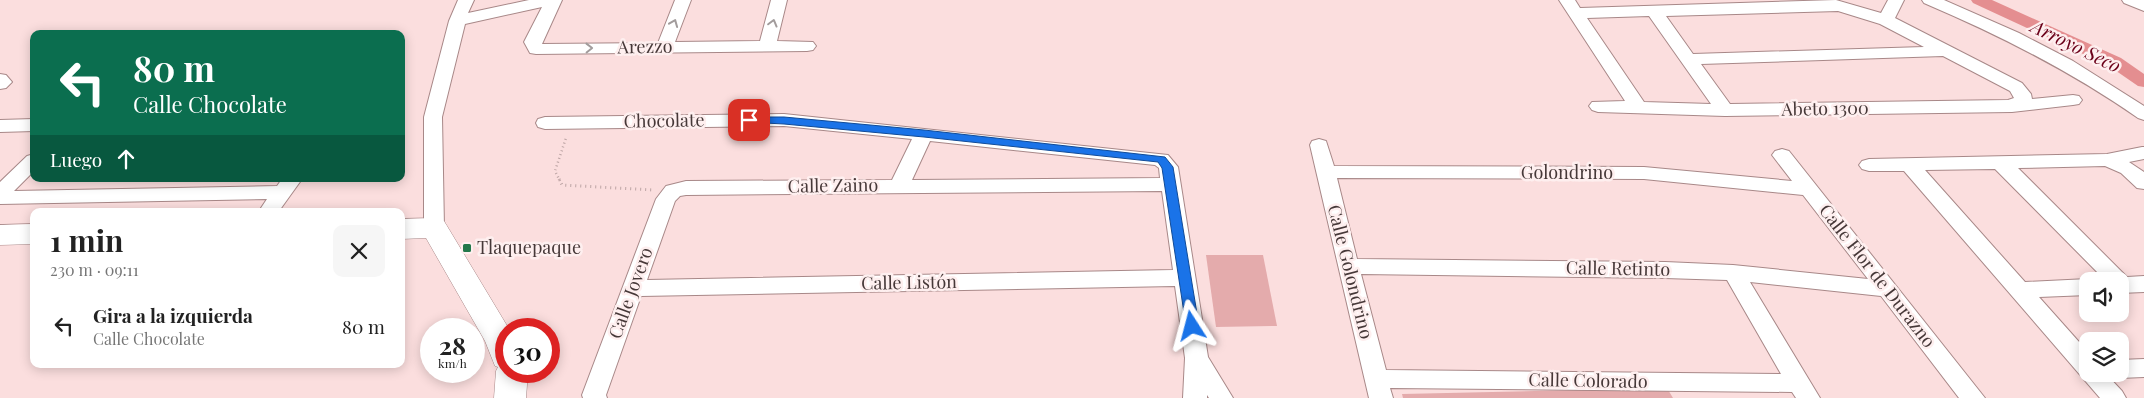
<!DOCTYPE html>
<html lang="es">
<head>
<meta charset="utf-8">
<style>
  :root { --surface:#fff; --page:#f6f6f6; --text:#222; --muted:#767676 }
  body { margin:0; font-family:"Playfair Display",serif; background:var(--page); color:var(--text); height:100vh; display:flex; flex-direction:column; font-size:19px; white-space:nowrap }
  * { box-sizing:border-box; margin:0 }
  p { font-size:16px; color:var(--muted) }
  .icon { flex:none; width:28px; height:28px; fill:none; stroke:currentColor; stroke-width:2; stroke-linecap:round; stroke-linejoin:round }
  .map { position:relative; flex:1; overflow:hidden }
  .sheet { position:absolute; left:30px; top:208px; width:375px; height:160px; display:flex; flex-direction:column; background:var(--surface); border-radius:10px; box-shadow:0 2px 12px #0003 }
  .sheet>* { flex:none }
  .top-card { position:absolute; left:30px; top:30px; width:375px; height:152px; border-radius:10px; box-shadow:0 2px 12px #0003; background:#0b6e4f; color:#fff; overflow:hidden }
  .tools { position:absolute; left:2079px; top:272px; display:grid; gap:10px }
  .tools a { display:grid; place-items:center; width:50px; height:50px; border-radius:10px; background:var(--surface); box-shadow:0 2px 12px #0003; font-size:25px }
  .speed { position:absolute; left:420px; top:318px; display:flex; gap:10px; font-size:25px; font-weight:700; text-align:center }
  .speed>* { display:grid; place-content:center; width:65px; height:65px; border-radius:50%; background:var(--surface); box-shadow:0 2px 12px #0003; line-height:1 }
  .speed small { font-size:12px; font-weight:400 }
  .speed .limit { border:8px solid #d22; background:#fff; color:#111 }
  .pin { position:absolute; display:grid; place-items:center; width:42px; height:42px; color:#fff; margin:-21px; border-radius:10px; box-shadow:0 2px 8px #0006 }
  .me { position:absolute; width:55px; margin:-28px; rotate:351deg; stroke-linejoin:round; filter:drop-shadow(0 0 4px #0008) }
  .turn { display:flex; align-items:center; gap:18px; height:105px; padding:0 20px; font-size:22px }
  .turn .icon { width:65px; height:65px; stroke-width:2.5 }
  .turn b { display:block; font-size:35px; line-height:42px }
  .then { display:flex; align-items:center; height:48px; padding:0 20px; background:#0003; gap:10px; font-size:19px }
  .round { display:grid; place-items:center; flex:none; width:52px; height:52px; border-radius:10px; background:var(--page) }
  .overview { display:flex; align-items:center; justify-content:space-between; height:85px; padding:0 20px }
  h1 { font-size:30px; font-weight:700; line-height:38px }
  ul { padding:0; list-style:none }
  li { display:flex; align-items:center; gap:15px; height:65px; padding:0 20px }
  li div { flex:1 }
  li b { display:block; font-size:19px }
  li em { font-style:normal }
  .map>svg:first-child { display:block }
</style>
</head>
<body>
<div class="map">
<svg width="2144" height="398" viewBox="0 0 2144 398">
  <rect width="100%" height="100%" fill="#fbdede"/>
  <g fill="#e4abac">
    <polygon points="1206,255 1263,255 1277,326 1216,327"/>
    <polygon points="1667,388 1673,398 1403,398 1402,394"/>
  </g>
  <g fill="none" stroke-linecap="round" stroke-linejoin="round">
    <polygon fill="#e48e90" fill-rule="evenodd" points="1971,0 1992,0 2121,58 2144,74 2144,87 2138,86 2109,66 1973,3"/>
    <defs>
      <g id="street">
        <polygon points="458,0 474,0 468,13 529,0 562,0 542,44 658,43 675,0 691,0 675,42 760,41 771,0 787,0 777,41 813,42 816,46 813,50 807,51 536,54 530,53 524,42 542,7 465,24 442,117 444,228 441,233 434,235 427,233 424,228 424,117 449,21"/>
        <path d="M1559,0H1575L1580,8L1836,0L1881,13L1888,0H1904L1895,18L2022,83L2031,94L2032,99L2073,95L2079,96L2082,100L2079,104L2073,105L2012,112L1725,116L1598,112L1592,110L1589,106L1592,102L1625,101ZM1838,11L1880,24L1924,47L1693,54L1666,16ZM1649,16L1711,104L1644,102L1587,18ZM1943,56L2010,91L2014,98L2008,100L1730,104L1701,64Z"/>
        <path d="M1922,0H1944L2019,33L2073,61L2144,106V120L2138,118C2071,71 1999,35 1924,3Z"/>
        <polygon points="2122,0 2144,0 2144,11 2124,3"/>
        <polygon points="0,74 6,75 12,82 6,88 0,89"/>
        <path d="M784,114L1168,155L1178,167L1208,357L1233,398H1209L1207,395V398H1183L1185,358L1175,286L641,296L606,395L607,398H583L582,395L656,199L666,186L686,181L892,180L912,139L784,126L545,129L538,127L536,123L538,119L545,117ZM930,141L1155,165L1159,168L1160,178L912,180ZM1162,191L1173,270L647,280L675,201L680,196L686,195Z"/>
        <polygon points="34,119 34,131 0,132 0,120"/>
        <path d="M1319,139L1326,141L1334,166L1644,167L1792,181L1772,155L1775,151L1782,149L1789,151L1985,398H1959L1881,296L1750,282L1820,398H1796L1792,392L1390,388L1393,398H1369L1310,145L1312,141ZM1337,178L1644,179L1803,195L1868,279L1733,265L1665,262L1357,259ZM1361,274L1665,278L1727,280L1781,374L1386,370Z"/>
        <polygon points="2142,147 2144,147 2144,159 2129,162 2144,172 2144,189 2137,188 2121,173 2105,166 2018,168 2127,277 2144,276 2144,292 2120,293 2120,281 2106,281 1995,169 1925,170 2025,282 2088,279 2095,281 2088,281 2088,295 2039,297 2088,352 2088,374 2106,374 2122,391 2126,398 2100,398 1904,171 1869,171 1862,169 1859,165 1862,161 1869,159 2107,154"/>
        <polygon points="34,154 34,171 14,191 277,186 282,179 302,179 279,211 259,211 267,199 0,204 0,182 27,156"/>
        <polygon points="2144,359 2144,377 2120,378 2111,374 2120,374 2120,360"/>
      </g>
      <g id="secondary">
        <polygon points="434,218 444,221 509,329 506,329 506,371 528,371 526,398 494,398 496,371 498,367 495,366 485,341 426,238 401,239 401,219"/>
        <polygon points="34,224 34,244 0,245 0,225"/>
      </g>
    </defs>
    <use href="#street" stroke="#a88888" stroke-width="2"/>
    <use href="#secondary" stroke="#a88888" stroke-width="1"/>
    <polyline stroke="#bca4a4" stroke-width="2.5" stroke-dasharray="1 3" stroke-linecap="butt" points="560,181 555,171 566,138"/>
    <polyline stroke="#bca4a4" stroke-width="3" stroke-dasharray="1 4" stroke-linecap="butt" points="559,179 562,185 653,190"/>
    <use href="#street" fill="#fff" fill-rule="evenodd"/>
    <use href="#secondary" fill="#fff" fill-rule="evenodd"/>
  </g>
  <defs><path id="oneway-chevron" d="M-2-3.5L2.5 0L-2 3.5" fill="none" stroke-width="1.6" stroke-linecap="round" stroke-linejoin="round" transform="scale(1.25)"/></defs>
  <g stroke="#a29c9c">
    <use href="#oneway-chevron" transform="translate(674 23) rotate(-68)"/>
    <use href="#oneway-chevron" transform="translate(773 23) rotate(-75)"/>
    <use href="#oneway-chevron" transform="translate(589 48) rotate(-1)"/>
  </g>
  <polygon fill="#1a73e8" stroke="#114b97" points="749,117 784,117 924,130 1165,157 1173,167 1199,326 1197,329 1188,329 1186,326 1162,168 1158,162 924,137 784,124 745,122 744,120"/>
  <rect fill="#23784a" stroke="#feefef" stroke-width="2" x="462" y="243" width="10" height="10" rx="2.5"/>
  <g text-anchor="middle" stroke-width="5" stroke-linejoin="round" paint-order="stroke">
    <g font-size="18" fill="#463838" stroke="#feefef">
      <text transform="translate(645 47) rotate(-1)" y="6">Arezzo</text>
      <text transform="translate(1825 109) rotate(-1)" y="6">Abeto 1300</text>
      <text transform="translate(664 121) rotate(-1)" y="6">Chocolate</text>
      <text x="1567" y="179">Golondrino</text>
      <text transform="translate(833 186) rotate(-1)" y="6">Calle Zaino</text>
      <text transform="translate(1618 269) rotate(1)" y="6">Calle Retinto</text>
      <text transform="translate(1350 272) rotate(76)" y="6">Calle Golondrino</text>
      <text transform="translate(1877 276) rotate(52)" y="6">Calle Flor de Durazno</text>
      <text transform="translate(909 283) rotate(-1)" y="6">Calle Listón</text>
      <text transform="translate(631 293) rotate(-70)" y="6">Calle Jovero</text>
      <text transform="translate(1588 381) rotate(1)" y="6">Calle Colorado</text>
    </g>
    <g font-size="18" fill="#463838" stroke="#feefef" text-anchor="start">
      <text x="477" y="254">Tlaquepaque</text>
    </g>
    <g font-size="19" font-style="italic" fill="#6b0019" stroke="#feefef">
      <text transform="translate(2076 46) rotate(26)" y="7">Arroyo Seco</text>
    </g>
  </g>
</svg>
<div class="tools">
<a><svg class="icon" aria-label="sound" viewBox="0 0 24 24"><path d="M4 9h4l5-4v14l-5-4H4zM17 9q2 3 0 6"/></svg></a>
<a><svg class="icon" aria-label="layers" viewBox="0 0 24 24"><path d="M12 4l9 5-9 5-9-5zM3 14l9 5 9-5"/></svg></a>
</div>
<div class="speed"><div>28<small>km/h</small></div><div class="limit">30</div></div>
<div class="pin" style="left:749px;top:120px;background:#d93025"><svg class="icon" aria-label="arrive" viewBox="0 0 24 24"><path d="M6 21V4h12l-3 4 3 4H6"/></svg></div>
<svg class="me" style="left:1192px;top:326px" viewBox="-20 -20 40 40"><path d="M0-17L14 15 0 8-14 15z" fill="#1a73e8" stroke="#fff" stroke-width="4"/></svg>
<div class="top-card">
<div class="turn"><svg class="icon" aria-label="left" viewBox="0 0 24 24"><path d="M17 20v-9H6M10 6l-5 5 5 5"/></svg><div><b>80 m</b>Calle Chocolate</div></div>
<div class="then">Luego<svg class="icon" aria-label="ahead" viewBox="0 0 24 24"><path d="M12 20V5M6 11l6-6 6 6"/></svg></div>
</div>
<section class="sheet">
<div class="overview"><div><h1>1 min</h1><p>230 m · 09:11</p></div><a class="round"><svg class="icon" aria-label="close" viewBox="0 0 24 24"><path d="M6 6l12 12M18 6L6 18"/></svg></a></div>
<ul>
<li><svg class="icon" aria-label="left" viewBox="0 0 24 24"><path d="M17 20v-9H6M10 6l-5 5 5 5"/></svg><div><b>Gira a la izquierda</b><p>Calle Chocolate</p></div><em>80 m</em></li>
</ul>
</section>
</div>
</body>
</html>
